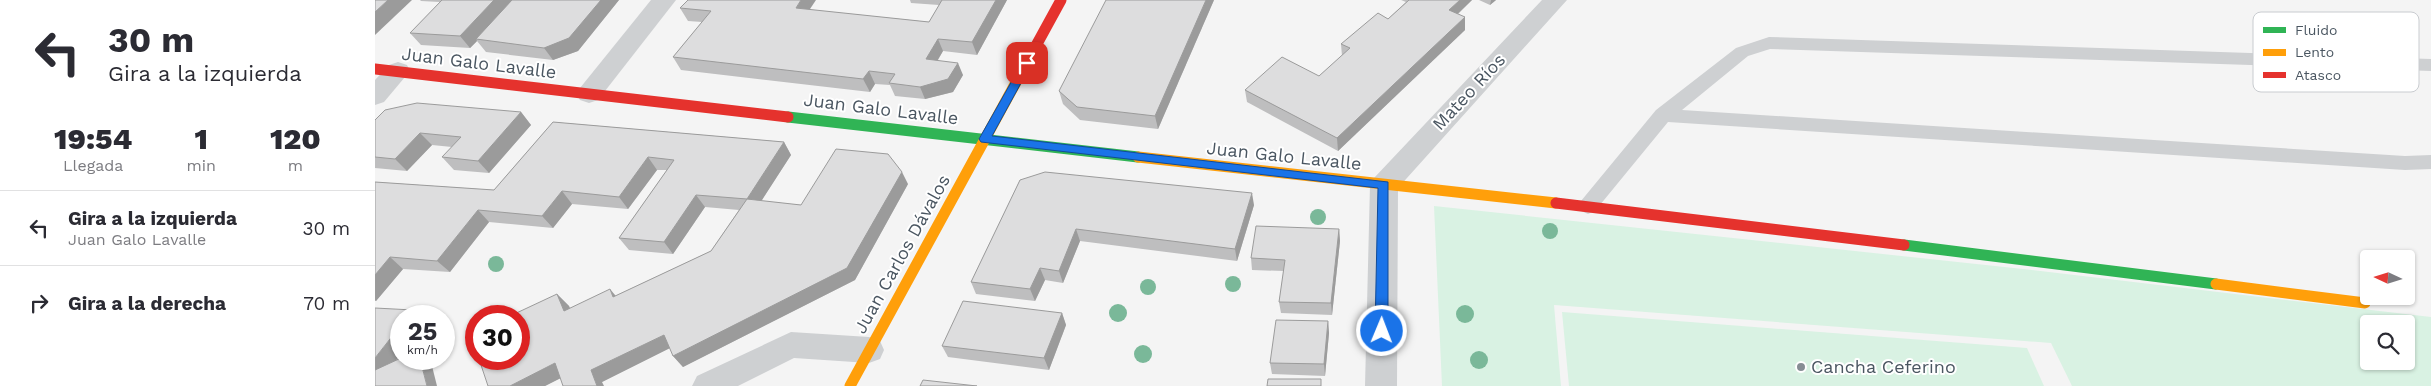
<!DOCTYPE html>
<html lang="es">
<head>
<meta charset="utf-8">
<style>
  :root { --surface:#fff; --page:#f7f7f7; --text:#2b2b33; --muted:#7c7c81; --line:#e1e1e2 }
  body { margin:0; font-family:"Work Sans",sans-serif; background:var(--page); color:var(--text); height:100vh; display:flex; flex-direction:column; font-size:19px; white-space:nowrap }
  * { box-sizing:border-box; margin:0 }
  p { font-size:16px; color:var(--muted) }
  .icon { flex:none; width:28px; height:28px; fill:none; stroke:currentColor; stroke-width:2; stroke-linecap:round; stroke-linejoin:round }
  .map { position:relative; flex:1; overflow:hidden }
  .sheet { display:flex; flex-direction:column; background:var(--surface); width:375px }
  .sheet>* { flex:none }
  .banner { background:#fff; color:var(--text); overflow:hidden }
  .needle { width:32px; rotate:274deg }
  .controls { position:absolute; left:1985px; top:250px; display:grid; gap:10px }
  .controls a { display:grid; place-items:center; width:55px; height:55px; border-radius:5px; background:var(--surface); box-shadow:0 1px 4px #0004; font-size:25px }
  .speed { position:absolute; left:15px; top:305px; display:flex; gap:10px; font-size:25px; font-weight:700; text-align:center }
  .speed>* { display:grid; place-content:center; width:65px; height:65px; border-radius:50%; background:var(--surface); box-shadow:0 1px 4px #0004; line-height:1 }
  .speed small { font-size:12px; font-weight:400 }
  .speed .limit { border:8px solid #d22; background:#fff; color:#111 }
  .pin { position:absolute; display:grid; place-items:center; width:42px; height:42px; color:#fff; margin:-21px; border-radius:10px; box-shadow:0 2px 8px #0006 }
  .me { position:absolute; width:55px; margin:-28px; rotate:1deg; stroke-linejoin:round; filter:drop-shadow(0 0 4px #0008) }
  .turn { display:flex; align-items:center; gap:18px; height:105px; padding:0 25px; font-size:22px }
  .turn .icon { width:65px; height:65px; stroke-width:2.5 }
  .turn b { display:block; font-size:35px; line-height:42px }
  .eta { display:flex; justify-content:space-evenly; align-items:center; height:85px; text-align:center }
  .eta b { font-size:30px; font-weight:800; line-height:35px }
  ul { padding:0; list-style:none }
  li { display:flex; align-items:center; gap:15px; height:75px; padding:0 25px; border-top:1px solid var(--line) }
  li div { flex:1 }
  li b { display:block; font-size:19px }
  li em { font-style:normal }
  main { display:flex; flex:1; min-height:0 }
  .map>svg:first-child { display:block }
</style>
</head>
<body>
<main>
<section class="sheet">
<div class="banner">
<div class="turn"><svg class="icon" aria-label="left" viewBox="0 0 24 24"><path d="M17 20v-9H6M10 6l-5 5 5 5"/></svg><div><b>30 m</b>Gira a la izquierda</div></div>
</div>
<div class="eta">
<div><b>19:54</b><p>Llegada</p></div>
<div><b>1</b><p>min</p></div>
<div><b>120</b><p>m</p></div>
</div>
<ul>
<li><svg class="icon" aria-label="left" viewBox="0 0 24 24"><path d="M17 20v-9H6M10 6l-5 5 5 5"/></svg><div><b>Gira a la izquierda</b><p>Juan Galo Lavalle</p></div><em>30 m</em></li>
<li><svg class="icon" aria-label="right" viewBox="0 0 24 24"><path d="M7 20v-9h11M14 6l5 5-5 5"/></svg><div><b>Gira a la derecha</b></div><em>70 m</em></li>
</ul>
</section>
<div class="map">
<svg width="2056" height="386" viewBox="0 0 2056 386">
  <rect width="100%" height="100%" fill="#f4f4f4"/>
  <g fill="#d9f2e3" fill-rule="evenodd">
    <path d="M1059,206L1648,269L2056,317V386H1697L1676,343L1179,305L1186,386H1067ZM1994,324H2031V361H1994Z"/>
    <polygon points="1187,312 1652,348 1669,386 1194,386"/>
  </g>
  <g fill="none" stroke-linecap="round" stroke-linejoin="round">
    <polygon fill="#ced0d2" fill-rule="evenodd" points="1394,37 2056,59 2056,71 1395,49 1373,56 1307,110 2030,156 2056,155 2056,169 2030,170 1293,122 1220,211 1213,214 1206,211 1203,206 1206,201 1281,110 1361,48"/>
    <g fill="#ced0d2" fill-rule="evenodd">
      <polygon points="276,0 301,0 223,100 214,103 205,100 201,94 205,88"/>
      <polygon points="1167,0 1192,0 1023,188 1022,386 990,386 995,185 999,178"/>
      <polygon points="23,62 32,65 35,71 9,102 0,105 0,80 14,65"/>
      <polygon points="416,332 494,337 505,341 509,350 505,359 494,363 419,358 363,386 317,386 322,376"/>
    </g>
    <g stroke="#30b455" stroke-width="11">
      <polyline points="413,117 763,157"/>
      <polyline points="1529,245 1841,284"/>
    </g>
    <g stroke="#ff9f0a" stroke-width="11">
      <polyline points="763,157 1181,203"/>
      <polyline points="1841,284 1990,303"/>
      <polyline points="475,386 651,64"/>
    </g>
    <g stroke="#e5322d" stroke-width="11">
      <polyline points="651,64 686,0"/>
      <polyline points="0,69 413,117"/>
      <polyline points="1181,203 1529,245"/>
    </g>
  </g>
  <g fill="#7ab899">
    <circle cx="943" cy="217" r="8"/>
    <circle cx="1175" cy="231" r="8"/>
    <circle cx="121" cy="264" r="8"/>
    <circle cx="858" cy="284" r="8"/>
    <circle cx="773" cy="287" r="8"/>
    <circle cx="743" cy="313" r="9"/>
    <circle cx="1090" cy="314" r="9"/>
    <circle cx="768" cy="354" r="9"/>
    <circle cx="1104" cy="360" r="9"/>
  </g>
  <g fill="#bebebf">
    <polygon points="45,0 244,0 203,51 178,60 111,52 102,41 95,48 46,45 35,33 65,2 46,1"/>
    <polygon points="535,0 632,0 602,55 568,51 563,60 588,75 578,92 550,99 520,96 515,85 500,84 495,92 306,70 298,57 327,22 313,21 305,8 435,10 554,22 564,5 536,3"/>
    <polygon points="839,0 783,129 705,120 688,104 684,91"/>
    <polygon points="1026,0 1097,0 1083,14 1090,30 963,151 872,102 870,90 944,76 967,56 966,44 1013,19 1031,2"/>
    <polygon points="1104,0 1121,0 1115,5"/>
    <polygon points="146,112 156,125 114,173 79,170 67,157 77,147 57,145 32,171 0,168 0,120"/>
    <polygon points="178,122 409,142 416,155 386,201 426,205 533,184 480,280 308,367 298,356 295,348 227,382 185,378 170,386 113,386 182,294 194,306 195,308 240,296 336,251 364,210 330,207 298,254 254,250 244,238 292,170 282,170 253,209 197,204 178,228 114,222 75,272 28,269 1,301 0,301 0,182 119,190"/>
    <polygon points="645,180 879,205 862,261 705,241 688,283 670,280 660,301 601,294 596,282"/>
    <polygon points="964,229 965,241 957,315 906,313 904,302 909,271 877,270 876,258"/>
    <polygon points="687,313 691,325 674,370 573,357 567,346"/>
    <polygon points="953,321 954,333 950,376 897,374 895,363"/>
  </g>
  <g fill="#9b9b9b">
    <polygon points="13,0 37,0 0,35 0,12"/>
    <polygon points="119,0 140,0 101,39 102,41 95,48 85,36"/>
    <polygon points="226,0 244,0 203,51 178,60 169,48"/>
    <polygon points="426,0 441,0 427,21 421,8"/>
    <polygon points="621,0 632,0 602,55 597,42"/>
    <polygon points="831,0 839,0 783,129 780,116"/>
    <polygon points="1085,0 1097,0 1074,22 1074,10"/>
    <polygon points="1116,0 1121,0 1115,5"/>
    <polygon points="1090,17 1090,30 963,151 962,138"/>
    <polygon points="563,39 568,51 562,61 551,59"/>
    <polygon points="583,63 588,75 578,92 550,99 545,87"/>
    <polygon points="494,71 500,84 495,92 488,79"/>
    <polygon points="146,112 156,125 114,173 103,161"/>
    <polygon points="45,133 57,145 32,171 20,159"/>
    <polygon points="409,142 416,155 380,211 372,199"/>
    <polygon points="273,157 282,170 253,209 244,197"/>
    <polygon points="527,172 533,184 480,280 308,367 298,356"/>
    <polygon points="187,191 197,204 178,228 167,216"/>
    <polygon points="877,193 879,205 862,261 860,249"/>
    <polygon points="321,195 330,207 298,254 289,242"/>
    <polygon points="103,210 114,222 75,272 62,261"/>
    <polygon points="701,229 705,241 688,283 684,271"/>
    <polygon points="964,229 965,241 957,315 956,303"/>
    <polygon points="15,257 28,269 1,301 0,300 0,275"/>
    <polygon points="665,268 670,280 660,301 655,289"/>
    <polygon points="235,289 245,301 238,297"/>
    <polygon points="182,294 194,306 200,323 189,311"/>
    <polygon points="38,310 45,316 33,316"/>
    <polygon points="687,313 691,325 674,370 669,358"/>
    <polygon points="953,321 954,333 950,376 949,364"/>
    <polygon points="26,325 26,354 1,386 0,386 0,358"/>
    <polygon points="289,335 299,346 227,382 229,386 222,386 216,370"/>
    <polygon points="45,359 52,359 56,362 62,386 52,386"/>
    <polygon points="180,363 192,375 170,386 135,386"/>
  </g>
  <g fill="#ddddde" stroke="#9b9b9b">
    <polygon points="0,0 13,0 0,12"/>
    <polygon points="67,0 119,0 85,36 35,33"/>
    <polygon points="137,0 226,0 194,38 169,48 101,39"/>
    <polygon points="313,0 426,0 421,8 554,22 567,0 621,0 597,42 563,39 551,59 583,63 573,79 545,87 514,83 520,74 494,71 488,79 298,57 336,11 305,8"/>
    <polygon points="731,0 831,0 780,116 702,107 684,91"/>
    <polygon points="1034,0 1085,0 1074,10 1090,17 962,138 870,90 907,57 944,76 975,48 966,44 1003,13 1013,19"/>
    <polygon points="42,103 146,112 103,161 67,157 86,137 45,133 20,159 0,157 0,120 10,110"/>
    <polygon points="178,122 409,142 372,199 321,195 289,242 244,238 299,160 273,157 244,197 187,191 167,216 103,210 62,261 15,257 0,275 0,182 119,190"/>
    <polygon points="461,149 513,154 527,172 472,268 298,356 289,335 216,370 222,386 188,386 180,363 135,386 113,386 104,359 144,359 144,316 135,316 182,294 189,311 235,289 238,297 336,251 372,199 426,205"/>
    <polygon points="670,172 877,193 860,249 701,229 684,271 665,268 655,289 596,282 645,180"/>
    <polygon points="881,226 964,229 956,303 904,302 910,260 876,258"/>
    <polygon points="588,301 687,313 669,358 567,346"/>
    <polygon points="0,308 38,310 33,316 26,316 26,325 0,358"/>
    <polygon points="901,320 953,321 949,364 895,363"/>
    <polygon points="101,332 101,351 96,335"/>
    <polygon points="26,358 45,359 52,386 0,386 0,370"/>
    <polygon points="893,379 946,379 946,386 892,386"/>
    <polygon points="548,380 602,386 545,386"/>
  </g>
  <polygon fill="#1a73e8" stroke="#114b97" points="652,60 657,63 617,136 1013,182 1013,331 1011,335 1002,335 1000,331 1003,188 606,142 604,139 647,63"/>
  <circle fill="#868d94" stroke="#fff" stroke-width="2" cx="1426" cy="367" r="5"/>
  <g text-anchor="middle" stroke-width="4" stroke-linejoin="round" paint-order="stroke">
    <g font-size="18" fill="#4a5661" stroke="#fff">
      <text transform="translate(104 63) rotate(7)" y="6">Juan Galo Lavalle</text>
      <text transform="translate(1094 92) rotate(-47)" y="6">Mateo Ríos</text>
      <text transform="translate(506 109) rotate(7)" y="6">Juan Galo Lavalle</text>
      <text transform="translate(909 156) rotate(6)" y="6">Juan Galo Lavalle</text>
      <text transform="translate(527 254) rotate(-61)" y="6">Juan Carlos Dávalos</text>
    </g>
    <g font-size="18" fill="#4a5661" stroke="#fff" text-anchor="start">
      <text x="1436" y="373">Cancha Ceferino</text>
    </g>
  </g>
  <rect x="1878" y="12" width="166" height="80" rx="8" fill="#fff" stroke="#c9ccd0" stroke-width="1"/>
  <rect x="1888" y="27" width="23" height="6" fill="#30b455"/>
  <rect x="1888" y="49" width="23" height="7" fill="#ff9f0a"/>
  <rect x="1888" y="72" width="23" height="6" fill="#e5322d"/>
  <g font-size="14" fill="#4a5661">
    <text x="1920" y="35">Fluido</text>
    <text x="1920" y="57">Lento</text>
    <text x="1920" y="80">Atasco</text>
  </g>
</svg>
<div class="controls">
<a><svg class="needle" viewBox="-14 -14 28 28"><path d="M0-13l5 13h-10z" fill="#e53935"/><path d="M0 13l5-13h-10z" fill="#7c7c81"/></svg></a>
<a><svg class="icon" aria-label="search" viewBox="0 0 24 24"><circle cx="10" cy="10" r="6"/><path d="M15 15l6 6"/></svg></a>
</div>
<div class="speed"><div>25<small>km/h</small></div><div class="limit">30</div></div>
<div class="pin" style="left:652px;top:63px;background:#d93025"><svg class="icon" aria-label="arrive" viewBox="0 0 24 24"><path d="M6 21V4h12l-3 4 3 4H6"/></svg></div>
<svg class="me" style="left:1007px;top:331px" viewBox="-20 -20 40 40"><circle r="17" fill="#1a73e8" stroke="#fff" stroke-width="3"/><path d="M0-11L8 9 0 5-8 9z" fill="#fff"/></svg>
</div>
</main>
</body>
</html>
